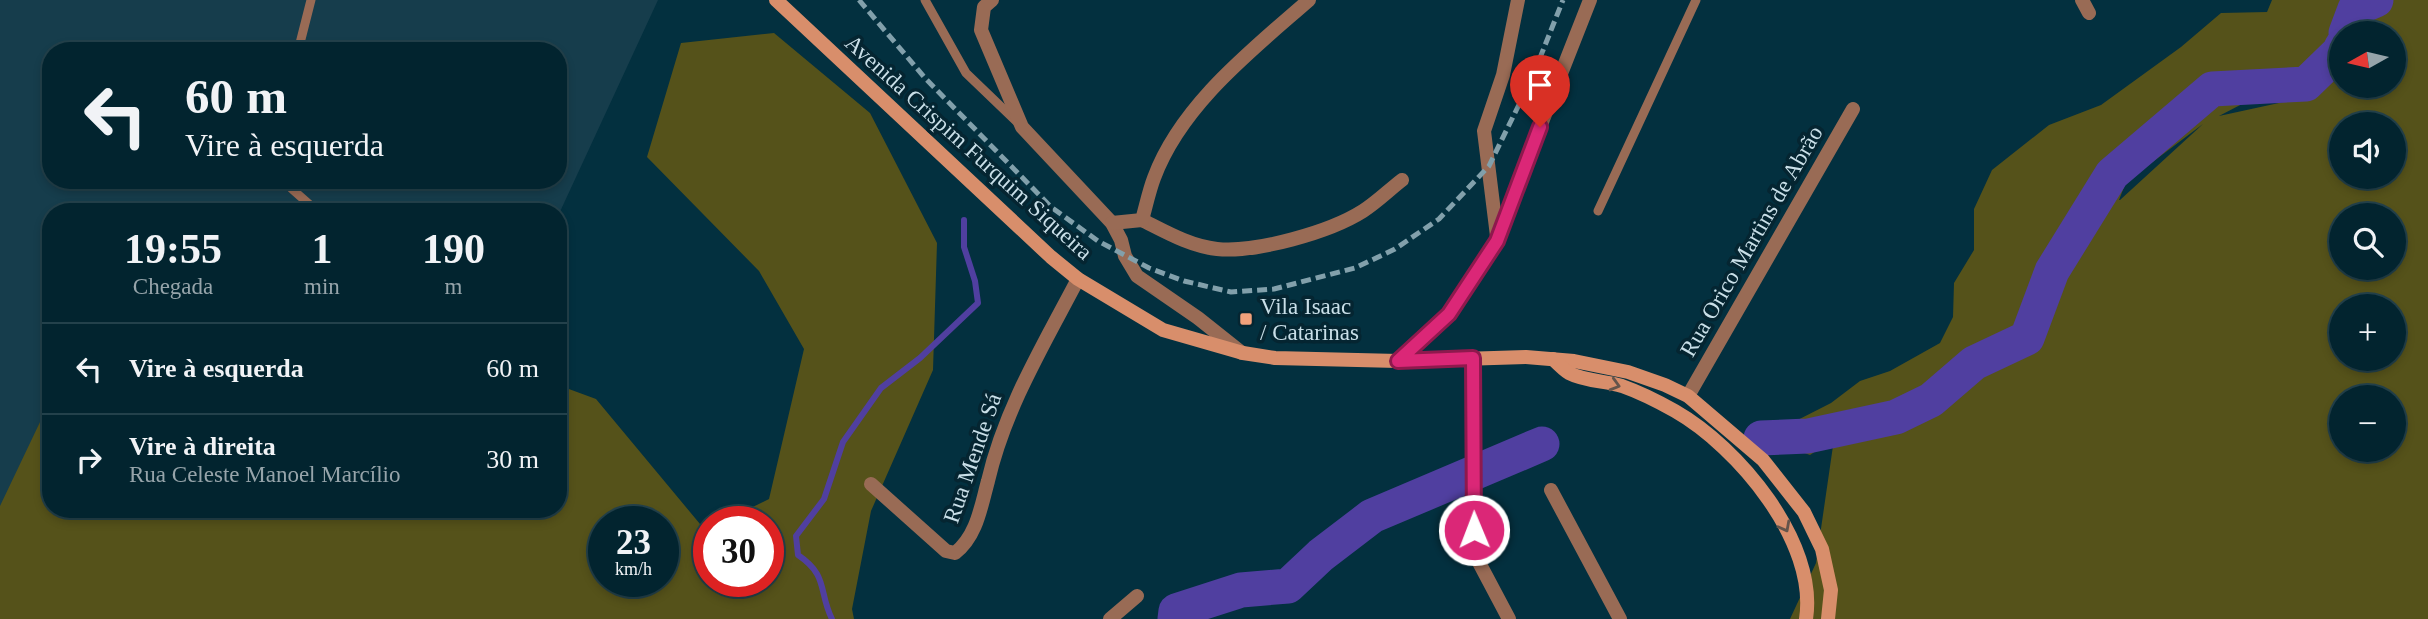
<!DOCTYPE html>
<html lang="pt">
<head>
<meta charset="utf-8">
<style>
  :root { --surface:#02242f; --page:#10303b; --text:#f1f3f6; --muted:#96a4aa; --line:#23414b }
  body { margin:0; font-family:"Times New Roman",serif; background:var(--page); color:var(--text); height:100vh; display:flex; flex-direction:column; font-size:26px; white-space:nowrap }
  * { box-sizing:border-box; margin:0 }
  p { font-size:23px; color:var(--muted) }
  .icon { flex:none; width:38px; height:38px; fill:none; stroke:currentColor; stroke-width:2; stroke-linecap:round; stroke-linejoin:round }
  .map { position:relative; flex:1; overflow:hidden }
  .panel { position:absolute; left:42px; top:203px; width:525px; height:315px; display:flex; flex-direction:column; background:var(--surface); border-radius:28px; box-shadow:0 4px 10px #0003,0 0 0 2px var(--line) }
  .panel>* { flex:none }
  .guide { position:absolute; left:42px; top:42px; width:525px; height:147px; border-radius:28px; box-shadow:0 4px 10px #0003,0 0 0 2px var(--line); background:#02242f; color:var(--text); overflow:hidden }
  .needle { width:46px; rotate:262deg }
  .tools { position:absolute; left:2329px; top:21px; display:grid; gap:14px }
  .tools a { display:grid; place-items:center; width:77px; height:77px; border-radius:50%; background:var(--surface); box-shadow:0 4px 10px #0003,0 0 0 2px var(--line); font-size:35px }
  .speed { position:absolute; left:588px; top:506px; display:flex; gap:14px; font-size:35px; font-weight:700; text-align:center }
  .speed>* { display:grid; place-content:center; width:91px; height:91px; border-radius:50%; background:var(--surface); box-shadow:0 4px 10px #0003,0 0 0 2px var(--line); line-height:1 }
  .speed small { font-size:18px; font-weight:400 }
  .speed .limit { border:10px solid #d22; background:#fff; color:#111 }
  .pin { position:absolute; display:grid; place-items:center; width:60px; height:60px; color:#fff; margin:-72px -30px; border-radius:50% 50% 50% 0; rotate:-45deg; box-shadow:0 0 7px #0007 }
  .pin .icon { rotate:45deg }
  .me { position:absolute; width:77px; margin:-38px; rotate:359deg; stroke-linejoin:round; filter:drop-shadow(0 0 5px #0008) }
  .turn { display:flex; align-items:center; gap:24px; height:147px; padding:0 28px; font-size:32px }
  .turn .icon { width:91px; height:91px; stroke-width:2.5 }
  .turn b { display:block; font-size:49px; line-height:60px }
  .eta { display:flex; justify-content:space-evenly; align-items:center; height:119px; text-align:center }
  .eta b { font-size:42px; font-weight:700; line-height:49px }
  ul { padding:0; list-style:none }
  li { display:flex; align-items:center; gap:21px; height:91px; padding:0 28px; border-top:2px solid var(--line) }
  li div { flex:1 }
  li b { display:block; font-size:26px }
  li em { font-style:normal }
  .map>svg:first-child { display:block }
</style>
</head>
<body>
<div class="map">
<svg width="2428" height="619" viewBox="0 0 2428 619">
  <rect width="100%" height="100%" fill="#03303f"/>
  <path fill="#163d4c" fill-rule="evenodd" d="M0,0H658L558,216V212H51V497L0,611ZM51,51H558V180H51Z"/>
  <g fill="#55521a" fill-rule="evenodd">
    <path d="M2272,0H2428V619H1790L1816,563L1834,439L1810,455L1762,438L1831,403L1860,381L1890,371L1940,343L1953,317L1954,283L1974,250V209L1992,170L2049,125L2101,105L2181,47L2221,13L2267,12ZM2342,33H2394V86H2342ZM2293,100L2219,116L2244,103ZM2203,124L2120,200H2119L2126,182ZM2342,124H2394V177H2342ZM2342,215H2394V268H2342ZM2342,306H2394V359H2342ZM2342,397H2394V450H2342Z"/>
    <path d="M774,33L870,113L937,243L933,370L871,511L852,609L854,619H0V506L51,399V509H558V385L596,399L705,530L709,529V581H768V522L724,521L769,499L804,349L759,271L647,157L681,43ZM604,522H663V581H604Z"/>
  </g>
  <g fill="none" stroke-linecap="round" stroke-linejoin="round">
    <path stroke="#503fa0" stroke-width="6" d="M832,619C818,591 829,576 798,555L796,536L824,499L843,442L881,388L920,358L978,303L975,281L964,247V220"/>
    <g stroke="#503fa0" stroke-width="35">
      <polyline points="2346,33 2355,9 2376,0"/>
      <polyline points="1761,438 1808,436 1896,417 1931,400 1974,363 2027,338 2052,271 2112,174 2212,89 2306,84 2339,52 2342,46"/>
      <polyline points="1175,619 1176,611 1241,590 1288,586 1321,555 1372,516 1542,444"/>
    </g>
    <g stroke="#996b55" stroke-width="9">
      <polyline points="925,0 966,73 1016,121"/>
      <polyline points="298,51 311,0"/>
      <polyline points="289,180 292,189 318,212"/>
      <polyline points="1598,211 1696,0"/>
    </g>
    <g stroke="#996b55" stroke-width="14">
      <polyline points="992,0 984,7 981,30 1022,127 1112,223 1121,240 1125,256 1137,276 1198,318 1242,353"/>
      <polyline points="2082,0 2089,13"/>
      <path d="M1142,220C1166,232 1190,246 1217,249C1256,253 1330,232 1363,211C1377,202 1389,190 1402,180"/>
      <path d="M1112,223L1142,220C1146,206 1149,191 1154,178C1181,105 1252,50 1309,0"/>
      <polyline points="1497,236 1484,131 1503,75 1518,0"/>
      <polyline points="1473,358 1474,553 1509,619"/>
      <polyline points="1398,361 1449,314 1497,241 1520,178 1590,0"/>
      <polyline points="1688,396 1853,109"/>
      <path d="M871,484L946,551L955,553C977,536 981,506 988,481C1005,408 1044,344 1078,279"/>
      <polyline points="1551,490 1620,619"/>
      <polyline points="1110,619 1137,596"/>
    </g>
    <g stroke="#d88e6b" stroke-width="14">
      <polyline points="776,0 1051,257 1078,279 1163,330 1243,353 1275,358 1398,361 1526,357 1574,361 1628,372 1665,385 1688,396 1763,460 1804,512 1822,549 1831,590 1828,619"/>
      <path d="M1553,359C1558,364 1564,370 1569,373C1584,381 1605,381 1622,386C1639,392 1659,402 1675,411C1738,447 1818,542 1806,619"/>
    </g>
    <polyline stroke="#82a0ab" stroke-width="5" stroke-dasharray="10 5" stroke-linecap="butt" points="859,0 925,78 1051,207 1098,241 1149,268 1184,281 1231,292 1274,289 1355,268 1395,249 1439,219 1489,166 1532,78 1563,0"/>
  </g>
  <defs><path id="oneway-chevron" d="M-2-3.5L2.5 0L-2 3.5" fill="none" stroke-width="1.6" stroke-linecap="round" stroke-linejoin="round" transform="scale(1.75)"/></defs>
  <g stroke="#64544b">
    <use href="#oneway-chevron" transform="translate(1615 385) rotate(16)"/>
    <use href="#oneway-chevron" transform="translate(1785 527) rotate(62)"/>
  </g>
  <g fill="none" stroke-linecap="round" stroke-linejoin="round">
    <defs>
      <polyline id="route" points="1474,530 1473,358 1398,361 1449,314 1497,241 1540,127"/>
    </defs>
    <use href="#route" stroke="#8e194d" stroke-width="18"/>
    <use href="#route" stroke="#db2777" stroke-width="12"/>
  </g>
  <rect fill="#f1a17b" stroke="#052531" stroke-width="2.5" x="1239" y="312" width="14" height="14" rx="3.5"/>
  <g text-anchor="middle" stroke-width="7" stroke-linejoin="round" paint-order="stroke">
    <g font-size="23" fill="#c9dfe8" stroke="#052531">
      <text transform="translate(969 147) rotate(42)" y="8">Avenida Crispim Furquim Siqueira</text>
      <text transform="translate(1751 241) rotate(-60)" y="8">Rua Orico Martins de Abrão</text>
      <text transform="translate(972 458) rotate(-71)" y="8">Rua Mende Sá</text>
    </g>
    <g font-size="23" fill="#c9dfe8" stroke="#052531" text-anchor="start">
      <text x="1260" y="314">Vila Isaac<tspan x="1260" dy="26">/ Catarinas</tspan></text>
    </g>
  </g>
</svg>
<div class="tools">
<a><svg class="needle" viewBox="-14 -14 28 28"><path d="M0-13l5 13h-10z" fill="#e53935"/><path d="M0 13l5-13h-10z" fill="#96a4aa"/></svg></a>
<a><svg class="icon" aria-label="sound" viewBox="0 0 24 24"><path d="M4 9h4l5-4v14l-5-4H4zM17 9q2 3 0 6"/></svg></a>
<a><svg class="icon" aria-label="search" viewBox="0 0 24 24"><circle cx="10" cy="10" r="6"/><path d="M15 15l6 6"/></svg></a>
<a>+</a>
<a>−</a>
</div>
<div class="speed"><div>23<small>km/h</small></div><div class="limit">30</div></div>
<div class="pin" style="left:1540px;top:127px;background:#d93025"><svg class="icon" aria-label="arrive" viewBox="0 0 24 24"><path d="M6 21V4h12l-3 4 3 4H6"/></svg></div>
<svg class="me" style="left:1474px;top:530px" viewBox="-20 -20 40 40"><circle r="17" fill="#db2777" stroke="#fff" stroke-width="3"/><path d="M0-11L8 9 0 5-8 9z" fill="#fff"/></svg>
<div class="guide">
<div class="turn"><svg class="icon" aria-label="left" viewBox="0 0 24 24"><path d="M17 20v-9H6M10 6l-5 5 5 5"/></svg><div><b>60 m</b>Vire à esquerda</div></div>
</div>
<section class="panel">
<div class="eta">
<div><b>19:55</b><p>Chegada</p></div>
<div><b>1</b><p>min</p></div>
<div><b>190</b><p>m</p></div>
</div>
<ul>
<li><svg class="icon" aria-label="left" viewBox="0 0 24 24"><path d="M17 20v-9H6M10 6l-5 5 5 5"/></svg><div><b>Vire à esquerda</b></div><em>60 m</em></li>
<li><svg class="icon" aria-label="right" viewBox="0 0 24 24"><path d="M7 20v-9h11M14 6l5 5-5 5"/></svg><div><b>Vire à direita</b><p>Rua Celeste Manoel Marcílio</p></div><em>30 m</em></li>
</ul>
</section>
</div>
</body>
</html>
